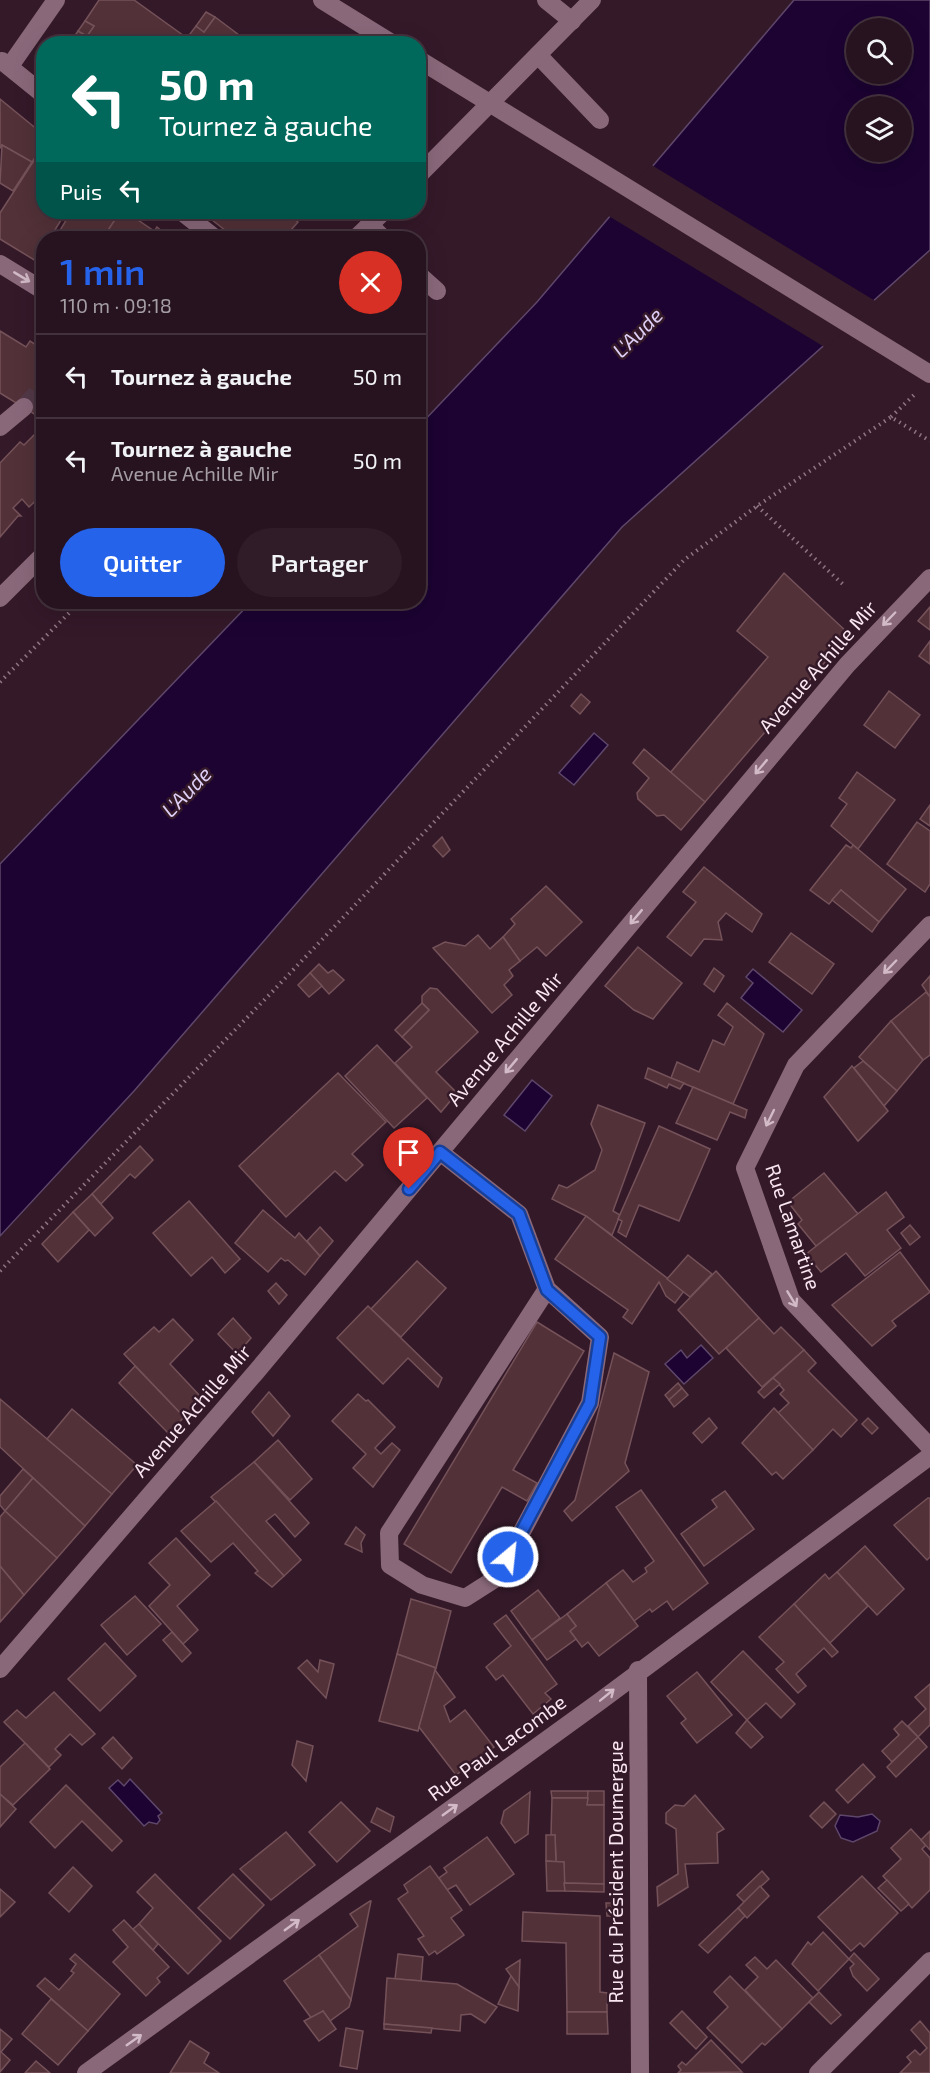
<!DOCTYPE html>
<html lang="fr">
<head>
<meta charset="utf-8">
<style>
  :root { --surface:#27131f; --page:#2f1c28; --text:#f1f3f6; --muted:#a49ea4; --line:#43323d; --accent:#2563eb }
  body { margin:0; font-family:"Exo 2",sans-serif; background:var(--page); color:var(--text); height:100vh; display:flex; flex-direction:column; font-size:22px; white-space:nowrap }
  * { box-sizing:border-box; margin:0 }
  p { font-size:20px; color:var(--muted) }
  .icon { flex:none; width:33px; height:33px; fill:none; stroke:currentColor; stroke-width:2; stroke-linecap:round; stroke-linejoin:round }
  .map { position:relative; flex:1; overflow:hidden }
  .drawer { position:absolute; left:36px; top:231px; width:390px; height:378px; display:flex; flex-direction:column; background:var(--surface); border-radius:24px; box-shadow:0 6px 24px #0002,0 0 0 2px var(--line) }
  .drawer>* { flex:none }
  .top-card { position:absolute; left:36px; top:36px; width:390px; height:183px; border-radius:24px; box-shadow:0 6px 24px #0002,0 0 0 2px var(--line); background:#00695c; color:#fff; overflow:hidden }
  .buttons { position:absolute; left:846px; top:18px; display:grid; gap:12px }
  .buttons a { display:grid; place-items:center; width:66px; height:66px; border-radius:50%; background:var(--surface); box-shadow:0 6px 24px #0002,0 0 0 2px var(--line); font-size:30px }
  .pin { position:absolute; display:grid; place-items:center; width:51px; height:51px; color:#fff; margin:-62px -26px; border-radius:50% 50% 50% 0; rotate:-45deg; box-shadow:0 0 6px #0007 }
  .pin .icon { rotate:45deg }
  .me { position:absolute; width:66px; margin:-33px; rotate:28deg; stroke-linejoin:round; filter:drop-shadow(0 0 4px #0008) }
  .turn { display:flex; align-items:center; gap:21px; height:126px; padding:0 24px; font-size:27px }
  .turn .icon { width:78px; height:78px; stroke-width:2.5 }
  .turn b { display:block; font-size:42px; line-height:51px }
  .then { display:flex; align-items:center; height:57px; padding:0 24px; background:#0003; gap:12px; font-size:22px }
  .round { display:grid; place-items:center; flex:none; width:63px; height:63px; border-radius:32px; background:var(--page) }
  .headline { display:flex; align-items:center; justify-content:space-between; height:102px; padding:0 24px }
  h1 { font-size:36px; font-weight:600; line-height:45px; color:var(--accent) }
  .action { display:flex; gap:12px; margin-top:auto; padding:12px 24px }
  .action a { flex:1; height:69px; border-radius:36px; background:var(--accent); color:#fff; font-size:24px; font-weight:600; line-height:69px; text-align:center }
  .action a+a { background:var(--page); color:var(--text) }
  ul { padding:0; list-style:none }
  li { display:flex; align-items:center; gap:18px; height:84px; padding:0 24px; border-top:2px solid var(--line) }
  li div { flex:1 }
  li b { display:block; font-size:22px }
  li em { font-style:normal }
  .map>svg:first-child { display:block }
</style>
</head>
<body>
<div class="map">
<svg width="930" height="2073" viewBox="0 0 930 2073">
  <rect width="100%" height="100%" fill="#341929"/>
  <g fill="#1c0332" stroke="#5e476b" stroke-width="1.5" fill-rule="evenodd">
    <path d="M794,0H930V250L622,527L134,1091L0,1236V864L251,602H418L419,426L537,302ZM856,28H902V74H856ZM856,106H902V152H856Z"/>
    <polygon points="594,733 608,745 574,785 559,773"/>
    <polygon points="753,969 802,1010 783,1032 741,998 753,983 746,977"/>
    <polygon points="532,1080 552,1096 525,1131 504,1115"/>
    <polygon points="701,1345 713,1358 684,1384 665,1364 681,1350 687,1358"/>
    <polygon points="130,1779 162,1813 158,1816 160,1820 157,1824 149,1822 144,1826 109,1788 118,1780 124,1786"/>
    <polygon points="872,1814 880,1821 877,1831 853,1842 841,1838 835,1826 840,1815 858,1817"/>
  </g>
  <polygon fill="#341929" points="650,164 877,302 826,348 607,215"/>
  <g fill="#523138" stroke="#755259" stroke-width="1.5">
    <polygon points="99,0 134,0 187,38 196,26 204,32 215,17 251,44 69,44 78,31 87,36 94,26 85,21"/>
    <polygon points="206,12 215,17 204,32 196,26"/>
    <polygon points="85,21 94,26 87,36 78,31"/>
    <polygon points="0,99 44,135 44,145 32,162 2,145 0,148"/>
    <polygon points="2,145 32,162 13,191 0,183"/>
    <polygon points="44,145 44,212 66,212 50,238 44,238 44,249 36,261 0,239 0,213"/>
    <polygon points="71,212 120,212 103,238 70,238 59,232"/>
    <polygon points="120,212 126,212 154,231 149,238 103,238"/>
    <polygon points="202,212 285,212 298,222 284,238 235,238"/>
    <polygon points="157,227 170,238 150,238"/>
    <polygon points="0,331 26,347 30,341 44,350 41,356 44,358 44,420 0,393"/>
    <polygon points="44,425 44,493 29,507 22,499 13,508 21,516 18,516 0,537 0,463 20,442 24,445"/>
    <polygon points="784,573 849,634 705,802 670,773 768,657 737,631"/>
    <polygon points="930,607 930,630 918,621"/>
    <polygon points="930,641 930,664 919,656"/>
    <polygon points="889,691 920,715 895,748 864,725"/>
    <polygon points="581,694 590,702 580,714 571,706"/>
    <polygon points="644,749 705,802 681,830 664,815 657,816 638,799 637,793 649,778 633,763"/>
    <polygon points="857,772 895,800 858,849 831,826 847,804 839,798"/>
    <polygon points="930,805 930,826 920,819"/>
    <polygon points="917,822 930,831 930,884 925,892 887,864"/>
    <polygon points="442,837 450,850 443,857 433,846"/>
    <polygon points="846,845 851,848 853,845 906,889 879,922 841,890 829,904 810,890"/>
    <polygon points="704,867 762,914 752,932 726,913 718,922 722,940 704,939 691,956 667,937 696,902 683,892"/>
    <polygon points="546,886 582,922 546,956 537,947 520,961 503,937 515,924 511,919"/>
    <polygon points="841,890 879,922 872,932 832,900"/>
    <polygon points="791,933 834,964 812,994 769,962"/>
    <polygon points="478,935 490,949 503,937 520,961 509,970 513,976 504,985 512,995 492,1013 433,948 445,942 465,946"/>
    <polygon points="638,947 682,983 653,1019 634,1010 605,986"/>
    <polygon points="319,964 328,973 333,970 344,980 329,994 310,973"/>
    <polygon points="714,968 724,976 714,992 704,984"/>
    <polygon points="310,973 322,986 309,997 298,985"/>
    <polygon points="930,976 930,997 922,985"/>
    <polygon points="430,988 437,989 478,1032 436,1072 457,1093 441,1112 395,1063 412,1047 402,1037 429,1010 422,1003 422,996"/>
    <polygon points="926,992 930,997 930,1055 923,1060 891,1021"/>
    <polygon points="422,1003 429,1010 402,1037 395,1030"/>
    <polygon points="727,1003 764,1034 733,1104 671,1078 677,1062 699,1072 713,1040 724,1045 733,1027 718,1015"/>
    <polygon points="891,1021 923,1060 897,1091 859,1057"/>
    <polygon points="377,1045 427,1098 394,1128 345,1076"/>
    <polygon points="863,1061 897,1091 884,1106 854,1068"/>
    <polygon points="852,1066 888,1111 858,1141 824,1097"/>
    <polygon points="648,1068 671,1078 684,1083 680,1089 669,1084 667,1088 645,1078"/>
    <polygon points="338,1073 386,1122 352,1154 363,1165 346,1181 335,1171 286,1217 239,1166"/>
    <polygon points="693,1087 747,1110 745,1118 730,1112 717,1140 676,1123"/>
    <polygon points="598,1105 645,1123 613,1211 620,1215 612,1235 586,1216 552,1199 559,1185 567,1188 595,1170 602,1150 591,1124"/>
    <polygon points="659,1126 710,1149 679,1221 639,1205 626,1237 618,1232 622,1221 618,1219"/>
    <polygon points="140,1146 153,1160 135,1178 130,1174 101,1204 92,1194"/>
    <polygon points="824,1173 858,1214 816,1246 798,1224 802,1220 788,1202"/>
    <polygon points="886,1192 904,1217 887,1230 901,1248 865,1276 846,1253 821,1272 806,1254"/>
    <polygon points="92,1194 113,1218 95,1236 73,1212"/>
    <polygon points="189,1201 240,1259 225,1273 212,1257 191,1276 153,1233"/>
    <polygon points="263,1210 295,1238 299,1233 320,1256 305,1275 288,1260 285,1261 281,1258 268,1272 235,1243"/>
    <polygon points="73,1212 89,1230 58,1262 42,1244"/>
    <polygon points="586,1216 684,1291 675,1303 666,1296 659,1282 632,1324 623,1317 628,1310 555,1259"/>
    <polygon points="910,1225 920,1237 910,1245 901,1233"/>
    <polygon points="320,1227 333,1241 320,1256 307,1241"/>
    <polygon points="900,1252 930,1292 892,1321 896,1326 872,1346 832,1305"/>
    <polygon points="688,1255 712,1274 690,1297 667,1279"/>
    <polygon points="417,1261 446,1288 401,1337 371,1309"/>
    <polygon points="716,1271 759,1318 719,1354 678,1310"/>
    <polygon points="276,1283 287,1295 279,1304 268,1291"/>
    <polygon points="368,1306 442,1378 438,1387 408,1358 383,1384 337,1338"/>
    <polygon points="233,1318 251,1338 237,1354 218,1334"/>
    <polygon points="759,1318 774,1334 781,1327 804,1350 762,1387 726,1348"/>
    <polygon points="173,1319 193,1340 170,1364 201,1397 184,1417 124,1354 154,1327 159,1332"/>
    <polygon points="537,1322 584,1351 513,1470 537,1483 527,1501 502,1487 451,1573 404,1544"/>
    <polygon points="804,1350 816,1363 808,1371 857,1420 841,1437 833,1429 813,1450 778,1413 789,1403 780,1394 784,1390 773,1378"/>
    <polygon points="614,1353 649,1372 625,1463 629,1471 572,1521 564,1511 575,1500"/>
    <polygon points="135,1366 184,1417 169,1434 119,1383"/>
    <polygon points="773,1378 780,1384 764,1398 758,1392"/>
    <polygon points="678,1383 682,1388 669,1400 665,1395"/>
    <polygon points="682,1388 688,1395 674,1407 669,1400"/>
    <polygon points="269,1392 290,1416 273,1436 252,1412"/>
    <polygon points="358,1394 366,1401 368,1400 395,1427 375,1448 381,1454 392,1443 400,1450 373,1487 353,1468 366,1454 332,1421"/>
    <polygon points="0,1399 112,1494 85,1526 0,1447"/>
    <polygon points="774,1408 813,1450 783,1479 776,1472 772,1475 742,1443"/>
    <polygon points="72,1409 137,1465 112,1494 47,1439"/>
    <polygon points="709,1418 717,1428 702,1443 693,1433"/>
    <polygon points="868,1418 878,1428 872,1434 862,1424"/>
    <polygon points="278,1440 312,1479 290,1500 254,1462"/>
    <polygon points="254,1462 309,1523 295,1537 275,1514 266,1521 301,1560 284,1576 211,1497"/>
    <polygon points="23,1469 33,1478 5,1511 0,1505 0,1496"/>
    <polygon points="33,1478 85,1526 57,1558 5,1511"/>
    <polygon points="641,1490 708,1583 673,1610 667,1601 652,1612 650,1609 634,1621 606,1583 623,1570 633,1582 647,1572 645,1568 654,1561 616,1507"/>
    <polygon points="725,1491 754,1529 704,1566 681,1534 717,1507 712,1500"/>
    <polygon points="928,1498 930,1498 930,1557 927,1560 894,1525"/>
    <polygon points="216,1501 284,1576 272,1587 255,1573 258,1571 233,1543 211,1562 181,1531"/>
    <polygon points="5,1511 57,1558 24,1595 0,1566 0,1517"/>
    <polygon points="356,1527 365,1535 361,1543 362,1552 345,1544"/>
    <polygon points="176,1538 210,1575 177,1606 198,1630 183,1644 149,1606 170,1585 149,1563"/>
    <polygon points="865,1546 904,1589 877,1615 837,1572"/>
    <polygon points="0,1566 24,1595 0,1622"/>
    <polygon points="837,1572 868,1606 830,1643 794,1604 825,1574 829,1579"/>
    <polygon points="606,1583 638,1626 599,1656 588,1642 582,1647 570,1631 576,1626 567,1614"/>
    <polygon points="538,1590 560,1618 532,1640 511,1611"/>
    <polygon points="135,1596 161,1624 127,1655 101,1625"/>
    <polygon points="411,1599 451,1611 436,1668 397,1654"/>
    <polygon points="794,1604 838,1652 832,1657 824,1648 796,1674 806,1686 798,1693 776,1669 784,1662 759,1637"/>
    <polygon points="567,1614 576,1626 570,1631 576,1639 547,1660 532,1640"/>
    <polygon points="506,1615 557,1684 545,1693 551,1699 533,1714 503,1675 496,1680 486,1667 511,1646 494,1624"/>
    <polygon points="172,1632 191,1653 182,1662 163,1640"/>
    <polygon points="105,1643 136,1676 100,1711 68,1679"/>
    <polygon points="743,1651 795,1704 781,1718 766,1703 747,1720 711,1682"/>
    <polygon points="397,1654 436,1668 418,1731 379,1721"/>
    <polygon points="307,1660 318,1672 320,1660 334,1664 326,1698 298,1668"/>
    <polygon points="435,1670 455,1697 444,1706 450,1722 465,1710 494,1747 456,1775 419,1727"/>
    <polygon points="697,1672 732,1715 697,1743 681,1723 686,1719 667,1696"/>
    <polygon points="930,1684 930,1725 918,1737 908,1726 926,1709 915,1697"/>
    <polygon points="54,1692 95,1734 82,1745 70,1734 55,1749 61,1755 49,1767 4,1722 17,1710 26,1718"/>
    <polygon points="747,1720 763,1737 751,1748 736,1733"/>
    <polygon points="902,1721 918,1737 892,1762 882,1751 899,1735 894,1729"/>
    <polygon points="113,1737 132,1758 122,1769 102,1748"/>
    <polygon points="918,1737 927,1747 896,1777 887,1767"/>
    <polygon points="297,1741 313,1746 306,1781 292,1765"/>
    <polygon points="25,1743 50,1769 13,1805 0,1794 0,1767"/>
    <polygon points="863,1764 875,1777 848,1803 836,1790"/>
    <polygon points="66,1785 122,1841 112,1851 82,1821 55,1848 30,1822"/>
    <polygon points="551,1791 588,1791 588,1798 552,1798"/>
    <polygon points="588,1791 604,1791 604,1805 587,1805"/>
    <polygon points="530,1792 528,1834 515,1843 501,1823 504,1811"/>
    <polygon points="0,1794 16,1809 0,1827"/>
    <polygon points="695,1795 724,1829 717,1833 718,1863 685,1864 688,1887 658,1906 657,1887 678,1874 676,1829 666,1823 666,1813 675,1805 684,1806"/>
    <polygon points="552,1798 588,1798 587,1805 604,1805 604,1884 564,1883 564,1862 556,1862 555,1835 551,1835"/>
    <polygon points="341,1802 370,1831 337,1862 309,1832"/>
    <polygon points="824,1802 836,1814 822,1828 810,1816"/>
    <polygon points="377,1808 394,1817 390,1832 371,1822"/>
    <polygon points="911,1829 926,1845 922,1849 930,1858 930,1890 912,1908 883,1876 901,1859 891,1848"/>
    <polygon points="930,1831 930,1850 921,1840"/>
    <polygon points="286,1832 315,1865 271,1900 240,1869"/>
    <polygon points="546,1835 555,1835 556,1862 546,1861"/>
    <polygon points="487,1837 514,1874 470,1905 456,1885 447,1890 439,1878 447,1872 444,1868"/>
    <polygon points="546,1861 564,1862 565,1891 547,1891"/>
    <polygon points="430,1866 462,1910 451,1918 464,1935 437,1954 435,1951 429,1955 418,1939 424,1936 398,1899 408,1892 404,1885"/>
    <polygon points="73,1867 92,1886 69,1912 49,1893"/>
    <polygon points="762,1871 769,1879 744,1902 737,1895"/>
    <polygon points="155,1874 221,1941 188,1974 139,1924 153,1908 137,1892"/>
    <polygon points="233,1874 264,1905 230,1939 198,1908"/>
    <polygon points="862,1876 898,1913 864,1947 860,1943 851,1951 818,1917"/>
    <polygon points="887,1880 909,1904 901,1911 878,1888"/>
    <polygon points="564,1883 604,1884 604,1892 565,1891"/>
    <polygon points="760,1886 769,1896 747,1918 738,1908"/>
    <polygon points="0,1889 15,1902 0,1917"/>
    <polygon points="370,1901 371,1901 351,2000 319,1955 358,1926 350,1914"/>
    <polygon points="606,1903 616,1903 617,1916 607,1916"/>
    <polygon points="738,1908 745,1916 708,1953 699,1945"/>
    <polygon points="523,1912 600,1916 600,1992 607,1993 607,2012 567,2012 566,1943 522,1941"/>
    <polygon points="124,1920 169,1967 157,1978 160,1982 146,1996 113,1962 128,1947 113,1930"/>
    <polygon points="139,1924 158,1944 153,1950 133,1929"/>
    <polygon points="823,1932 849,1959 818,1991 792,1964 808,1942 811,1945"/>
    <polygon points="854,1953 879,1979 867,1991 853,1976 850,1968 854,1964 849,1959"/>
    <polygon points="75,1954 120,1994 88,2031 37,1986 45,1978 59,1990 74,1973 71,1971 76,1964 70,1959"/>
    <polygon points="398,1954 423,1957 421,1981 395,1979"/>
    <polygon points="319,1955 351,2000 349,2007 330,2021 323,2011 312,2019 284,1981"/>
    <polygon points="755,1957 767,1969 776,1960 813,1998 782,2029 745,1990 758,1977 746,1965"/>
    <polygon points="520,1960 519,1987 506,1969"/>
    <polygon points="511,1976 519,1987 518,2011 498,2004"/>
    <polygon points="730,1976 782,2029 765,2045 762,2043 742,2063 707,2028 728,2007 714,1992"/>
    <polygon points="387,1978 457,1984 497,2007 485,2023 471,2014 461,2015 460,2031 384,2024"/>
    <polygon points="819,1992 841,2015 831,2024 809,2002"/>
    <polygon points="51,1999 88,2031 58,2065 22,2034"/>
    <polygon points="323,2011 336,2029 319,2041 304,2021"/>
    <polygon points="682,2011 707,2037 696,2049 670,2023"/>
    <polygon points="567,2012 607,2012 608,2034 567,2034"/>
    <polygon points="920,2021 930,2033 930,2073 900,2073 911,2062 907,2057 915,2050 920,2055 927,2048 911,2030"/>
    <polygon points="384,2024 432,2028 431,2033 384,2029"/>
    <polygon points="346,2028 363,2031 357,2069 340,2066"/>
    <polygon points="0,2029 12,2039 1,2052 10,2060 0,2072"/>
    <polygon points="711,2040 742,2072 678,2073 681,2070 678,2066 682,2062 686,2065"/>
    <polygon points="190,2041 209,2053 204,2063 219,2073 170,2073"/>
    <polygon points="36,2061 50,2073 25,2073"/>
  </g>
  <g fill="none" stroke-linecap="round" stroke-linejoin="round">
    <polyline stroke="#523847" stroke-width="18" stroke-dasharray="18 9" stroke-linecap="butt" points="24,407 44,386"/>
    <g stroke="#8e7683" stroke-width="4" stroke-dasharray="1.5 4.5" stroke-linecap="butt">
      <polyline points="891,417 914,395"/>
      <polyline points="757,506 845,586"/>
      <polyline points="0,682 80,602"/>
      <polyline points="0,1271 273,991 684,560 757,506 891,417 930,441"/>
    </g>
    <g stroke="#89687a" stroke-width="18">
      <polyline points="322,0 393,44"/>
      <polyline points="546,0 572,21"/>
      <polyline points="538,55 600,120"/>
      <polyline points="418,59 930,374"/>
      <polyline points="2,61 44,95"/>
      <polyline points="10,66 56,0"/>
      <polyline points="418,176 592,0"/>
      <polyline points="182,212 215,238"/>
      <polyline points="370,225 383,238"/>
      <polyline points="356,238 383,212"/>
      <polyline points="0,264 44,291"/>
      <polyline points="418,274 437,291"/>
      <polyline points="0,427 24,407"/>
      <polyline points="0,598 44,554"/>
      <polyline points="930,925 796,1065 745,1168 791,1300 930,1447"/>
      <polyline points="440,1152 519,1214 547,1289 389,1533 390,1565 422,1585 465,1598 498,1577 590,1403 600,1337 547,1289"/>
      <polyline points="0,1669 256,1372 847,665 930,578"/>
      <polyline points="638,1670 640,2073"/>
      <polyline points="86,2073 599,1702 930,1456"/>
      <polyline points="818,2073 930,1961"/>
    </g>
  </g>
  <defs><path id="oneway-shaft" d="M-6 0H5M1.5-3L5.5 0L1.5 3" fill="none" stroke-width="1.6" stroke-linecap="round" stroke-linejoin="round" transform="scale(1.5)"/></defs>
  <g stroke="#d2bac7">
    <use href="#oneway-shaft" transform="translate(22 277) rotate(31)"/>
    <use href="#oneway-shaft" transform="translate(889 619) rotate(134)"/>
    <use href="#oneway-shaft" transform="translate(761 767) rotate(130)"/>
    <use href="#oneway-shaft" transform="translate(636 917) rotate(130)"/>
    <use href="#oneway-shaft" transform="translate(890 967) rotate(134)"/>
    <use href="#oneway-shaft" transform="translate(511 1066) rotate(130)"/>
    <use href="#oneway-shaft" transform="translate(770 1118) rotate(116)"/>
    <use href="#oneway-shaft" transform="translate(792 1299) rotate(59)"/>
    <use href="#oneway-shaft" transform="translate(607 1695) rotate(-39)"/>
    <use href="#oneway-shaft" transform="translate(450 1810) rotate(-36)"/>
    <use href="#oneway-shaft" transform="translate(292 1925) rotate(-36)"/>
    <use href="#oneway-shaft" transform="translate(134 2040) rotate(-35)"/>
  </g>
  <g fill="none" stroke-linecap="round" stroke-linejoin="round">
    <defs>
      <polyline id="route" points="409,1189 440,1152 519,1214 547,1290 600,1337 590,1403 508,1557"/>
    </defs>
    <use href="#route" stroke="#184099" stroke-width="15"/>
    <use href="#route" stroke="#2563eb" stroke-width="10"/>
  </g>
  <g text-anchor="middle" stroke-width="5" stroke-linejoin="round" paint-order="stroke">
    <g font-size="20" fill="#f9e6f0" stroke="#341929">
      <text transform="translate(818 667) rotate(-49)" y="7">Avenue Achille Mir</text>
      <text transform="translate(505 1039) rotate(-50)" y="7">Avenue Achille Mir</text>
      <text transform="translate(793 1227) rotate(71)" y="7">Rue Lamartine</text>
      <text transform="translate(192 1411) rotate(-49)" y="7">Avenue Achille Mir</text>
      <text transform="translate(497 1748) rotate(-36)" y="7">Rue Paul Lacombe</text>
      <text transform="translate(616 1872) rotate(-90)" y="7">Rue du Président Doumergue</text>
    </g>
    <g font-size="21" font-style="italic" fill="#decff6" stroke="#341929">
      <text transform="translate(638 333) rotate(-45)" y="7">L'Aude</text>
      <text transform="translate(187 792) rotate(-46)" y="7">L'Aude</text>
    </g>
  </g>
</svg>
<div class="buttons">
<a><svg class="icon" aria-label="search" viewBox="0 0 24 24"><circle cx="10" cy="10" r="6"/><path d="M15 15l6 6"/></svg></a>
<a><svg class="icon" aria-label="layers" viewBox="0 0 24 24"><path d="M12 4l9 5-9 5-9-5zM3 14l9 5 9-5"/></svg></a>
</div>
<div class="pin" style="left:409px;top:1189px;background:#d93025"><svg class="icon" aria-label="arrive" viewBox="0 0 24 24"><path d="M6 21V4h12l-3 4 3 4H6"/></svg></div>
<svg class="me" style="left:508px;top:1557px" viewBox="-20 -20 40 40"><circle r="17" fill="#2563eb" stroke="#fff" stroke-width="3"/><path d="M0-11L8 9 0 5-8 9z" fill="#fff"/></svg>
<div class="top-card">
<div class="turn"><svg class="icon" aria-label="left" viewBox="0 0 24 24"><path d="M17 20v-9H6M10 6l-5 5 5 5"/></svg><div><b>50 m</b>Tournez à gauche</div></div>
<div class="then">Puis<svg class="icon" aria-label="left" viewBox="0 0 24 24"><path d="M17 20v-9H6M10 6l-5 5 5 5"/></svg></div>
</div>
<section class="drawer">
<div class="headline"><div><h1>1 min</h1><p>110 m · 09:18</p></div><a class="round" style="background:#d93025;color:#fff"><svg class="icon" aria-label="close" viewBox="0 0 24 24"><path d="M6 6l12 12M18 6L6 18"/></svg></a></div>
<ul>
<li><svg class="icon" aria-label="left" viewBox="0 0 24 24"><path d="M17 20v-9H6M10 6l-5 5 5 5"/></svg><div><b>Tournez à gauche</b></div><em>50 m</em></li>
<li><svg class="icon" aria-label="left" viewBox="0 0 24 24"><path d="M17 20v-9H6M10 6l-5 5 5 5"/></svg><div><b>Tournez à gauche</b><p>Avenue Achille Mir</p></div><em>50 m</em></li>
</ul>
<div class="action"><a>Quitter</a><a>Partager</a></div>
</section>
</div>
</body>
</html>
